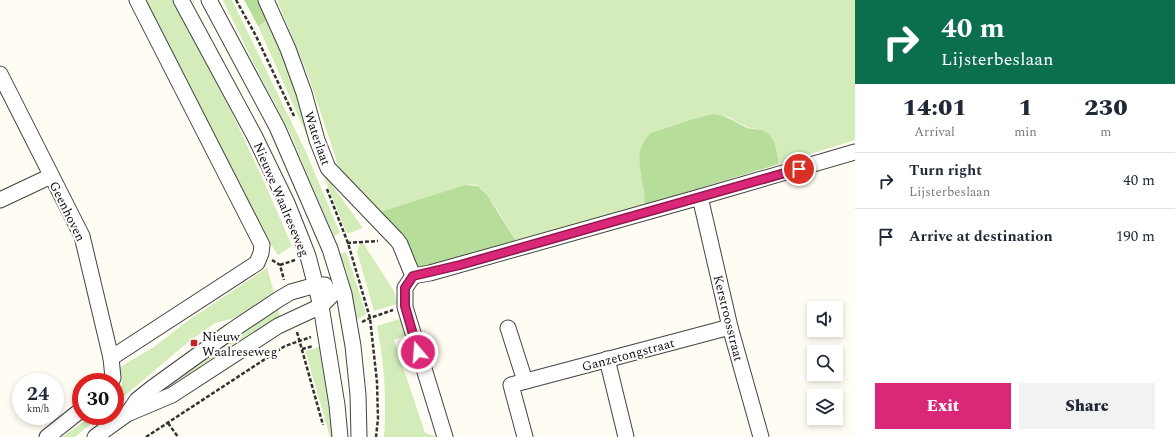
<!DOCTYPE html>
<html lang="en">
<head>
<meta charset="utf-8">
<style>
  :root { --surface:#fff; --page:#f2f2f3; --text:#1f2937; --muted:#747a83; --line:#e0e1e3; --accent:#db2777 }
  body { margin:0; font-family:Spectral,serif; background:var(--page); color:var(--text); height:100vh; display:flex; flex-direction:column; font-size:15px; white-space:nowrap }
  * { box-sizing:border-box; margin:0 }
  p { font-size:13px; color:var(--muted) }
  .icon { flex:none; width:22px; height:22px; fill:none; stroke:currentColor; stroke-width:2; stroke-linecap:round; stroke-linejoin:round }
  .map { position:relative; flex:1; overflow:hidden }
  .sheet { display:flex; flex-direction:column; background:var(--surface); width:320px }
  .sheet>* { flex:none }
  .top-card { background:#0b6e4f; color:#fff; overflow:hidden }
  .buttons { position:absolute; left:807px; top:301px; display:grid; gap:8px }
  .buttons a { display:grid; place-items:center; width:36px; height:36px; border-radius:0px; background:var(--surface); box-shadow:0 2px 6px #0003; font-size:20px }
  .speed { position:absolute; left:12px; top:373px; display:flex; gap:8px; font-size:20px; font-weight:700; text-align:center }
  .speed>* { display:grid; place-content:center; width:52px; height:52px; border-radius:50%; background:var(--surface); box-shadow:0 2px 6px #0003; line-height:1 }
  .speed small { font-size:10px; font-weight:400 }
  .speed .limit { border:6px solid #d22; background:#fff; color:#111 }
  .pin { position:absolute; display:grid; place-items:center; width:34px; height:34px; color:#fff; margin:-17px; border:2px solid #fff; border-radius:50%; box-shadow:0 1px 4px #0007 }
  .me { position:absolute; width:44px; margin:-22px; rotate:342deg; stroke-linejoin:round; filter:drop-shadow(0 0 3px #0008) }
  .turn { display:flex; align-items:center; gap:14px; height:84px; padding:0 20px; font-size:18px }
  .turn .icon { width:52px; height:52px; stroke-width:2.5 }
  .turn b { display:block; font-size:28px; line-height:34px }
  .eta { display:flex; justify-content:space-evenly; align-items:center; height:68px; text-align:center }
  .eta b { font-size:24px; font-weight:800; line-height:28px }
  .cta { display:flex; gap:8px; margin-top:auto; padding:8px 20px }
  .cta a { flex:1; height:46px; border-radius:0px; background:var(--accent); color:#fff; font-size:16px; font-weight:800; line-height:46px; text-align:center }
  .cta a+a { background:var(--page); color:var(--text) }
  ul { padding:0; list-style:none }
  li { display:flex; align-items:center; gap:12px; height:56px; padding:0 20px; border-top:1px solid var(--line) }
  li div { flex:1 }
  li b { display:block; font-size:15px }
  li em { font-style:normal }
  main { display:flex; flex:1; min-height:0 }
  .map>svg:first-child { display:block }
</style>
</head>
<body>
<main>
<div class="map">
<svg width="855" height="437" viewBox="0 0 855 437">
  <rect width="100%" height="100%" fill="#fffdf3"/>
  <g fill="#d3ecba">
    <path d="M146,0H172C218,79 256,162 292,246L278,255L270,243Z"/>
    <polygon points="223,0 232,0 235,6 306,152 340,233 334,236 289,131 250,56"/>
    <path d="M277,0H855V140L779,164L776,147L758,129L749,128L728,117L713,114L690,120L651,133L643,187L645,205L518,244C511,232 487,190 477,185C473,184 469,185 465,185L370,215L340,171L309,78Z"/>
    <polygon points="271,18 322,163 334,188 363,228 347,234 313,149 258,26"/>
    <polygon points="363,243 394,291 397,304 374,311 357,252 360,244"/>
    <polygon points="345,252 348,257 366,314 357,320 348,276 340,254"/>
    <path d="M267,268L274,292L235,318L215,323L187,343L115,404V398C125,389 122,378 120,367L154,347L189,320Z"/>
    <polygon points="278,306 280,317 146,401"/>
    <path d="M399,319H402L406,335L394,340L425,433L439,437H384C387,400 384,363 377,326Z"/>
    <polygon points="322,346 335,437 330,437 306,353 306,351"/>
    <polygon points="92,416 100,416 75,437 62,437"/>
  </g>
  <g fill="#b6dd99">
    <polygon points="244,0 263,0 271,18 258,26"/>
    <path d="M713,114C725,115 734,121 745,127C751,130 757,128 763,131C776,136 777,152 779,164L645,205C644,198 644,192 643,186C640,166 634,149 651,133L690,120Z"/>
    <polygon points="465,185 478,186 487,195 518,244 418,274 370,215"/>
  </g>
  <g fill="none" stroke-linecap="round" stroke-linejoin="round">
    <defs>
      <g id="minor">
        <polyline points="181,0 255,137 287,203 301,238 308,256 321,306 337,405 340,437"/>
        <polyline points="209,0 277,127 330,249 344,294 353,346 358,395 359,437"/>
        <polyline points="266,0 288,49 304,93 317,140 328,168 397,240 400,244 413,276"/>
        <polyline points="0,74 82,236 111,358 113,378 111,382"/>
        <polyline points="700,197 730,327 761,437"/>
        <polyline points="0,200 51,176"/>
        <polyline points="413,276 430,273 700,197 855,152"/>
        <polyline points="413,276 405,288 405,307 445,437"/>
        <polyline points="508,328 525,381"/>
        <polyline points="111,358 257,263 261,253 262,245 137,0"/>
        <polyline points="607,359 626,437"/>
        <polyline points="128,413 137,400 152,388 231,331 279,299 291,292 316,285 325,285"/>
        <polyline points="47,437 81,410"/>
        <polyline points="95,437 127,414 172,395 278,326 321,306 341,286"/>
        <polyline points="525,437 511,385 730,327"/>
      </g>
    </defs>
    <use href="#minor" stroke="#434343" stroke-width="17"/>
    <g stroke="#323232" stroke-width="2.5" stroke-dasharray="4 2" stroke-linecap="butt">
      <polyline points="236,0 256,36 294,116"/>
      <polyline points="327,189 348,243 370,318 377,382 378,419 376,437"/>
      <polyline points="347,243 378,241"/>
      <polyline points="272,260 280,265 284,280"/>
      <polyline points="280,265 295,260"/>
      <polyline points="362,322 370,318 393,310"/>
      <polyline points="297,332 323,425"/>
      <polyline points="302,349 313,346"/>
      <polyline points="168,423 178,437"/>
      <polyline points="146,437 285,346 311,337"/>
    </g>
    <use href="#minor" stroke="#fff" stroke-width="15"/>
  </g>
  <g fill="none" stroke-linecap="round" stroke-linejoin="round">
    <defs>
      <polyline id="route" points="418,352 405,306 405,288 413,276 460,265 799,169"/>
    </defs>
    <use href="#route" stroke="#8e194d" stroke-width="10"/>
    <use href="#route" stroke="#db2777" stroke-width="7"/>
  </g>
  <rect fill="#c62227" stroke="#fff" stroke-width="1.5" x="190" y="339" width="8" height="8" rx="2"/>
  <g text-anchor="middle" stroke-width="4" stroke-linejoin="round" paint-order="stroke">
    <g font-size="13" fill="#101010" stroke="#fff">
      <text transform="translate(318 138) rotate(71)" y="5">Waterlaat</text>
      <text transform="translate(282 199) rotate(67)" y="5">Nieuwe Waalreseweg</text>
      <text transform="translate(68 211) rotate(64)" y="5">Geenhoven</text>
      <text transform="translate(729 318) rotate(76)" y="5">Kerstroosstraat</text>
      <text transform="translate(628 354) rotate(-15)" y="5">Ganzetongstraat</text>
    </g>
    <g font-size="13" fill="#101010" stroke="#fff" text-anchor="start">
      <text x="202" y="341">Nieuw<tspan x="202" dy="15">Waalreseweg</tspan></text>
    </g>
  </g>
</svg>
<div class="buttons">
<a><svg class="icon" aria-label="sound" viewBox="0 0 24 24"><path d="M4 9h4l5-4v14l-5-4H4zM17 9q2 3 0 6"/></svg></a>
<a><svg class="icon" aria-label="search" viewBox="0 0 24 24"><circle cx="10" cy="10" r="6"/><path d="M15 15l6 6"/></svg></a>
<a><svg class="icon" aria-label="layers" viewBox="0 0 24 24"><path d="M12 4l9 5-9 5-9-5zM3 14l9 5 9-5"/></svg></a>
</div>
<div class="speed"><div>24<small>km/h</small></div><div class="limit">30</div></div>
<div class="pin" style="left:799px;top:169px;background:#d93025"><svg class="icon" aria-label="arrive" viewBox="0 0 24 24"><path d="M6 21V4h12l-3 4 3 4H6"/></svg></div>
<svg class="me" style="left:418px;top:352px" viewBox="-20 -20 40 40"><circle r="17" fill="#db2777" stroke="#fff" stroke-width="3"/><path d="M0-11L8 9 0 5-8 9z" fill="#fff"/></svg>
</div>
<section class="sheet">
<div class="top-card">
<div class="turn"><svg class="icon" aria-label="right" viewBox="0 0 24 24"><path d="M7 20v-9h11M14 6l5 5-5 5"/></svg><div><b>40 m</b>Lijsterbeslaan</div></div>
</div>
<div class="eta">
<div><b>14:01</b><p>Arrival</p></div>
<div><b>1</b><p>min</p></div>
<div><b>230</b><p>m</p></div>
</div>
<ul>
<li><svg class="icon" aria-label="right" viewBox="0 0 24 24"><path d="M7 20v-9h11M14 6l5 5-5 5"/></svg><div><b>Turn right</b><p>Lijsterbeslaan</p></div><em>40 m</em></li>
<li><svg class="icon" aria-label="arrive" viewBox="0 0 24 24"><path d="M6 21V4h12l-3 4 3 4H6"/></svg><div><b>Arrive at destination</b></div><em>190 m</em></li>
</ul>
<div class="cta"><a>Exit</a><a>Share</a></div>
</section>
</main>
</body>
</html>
